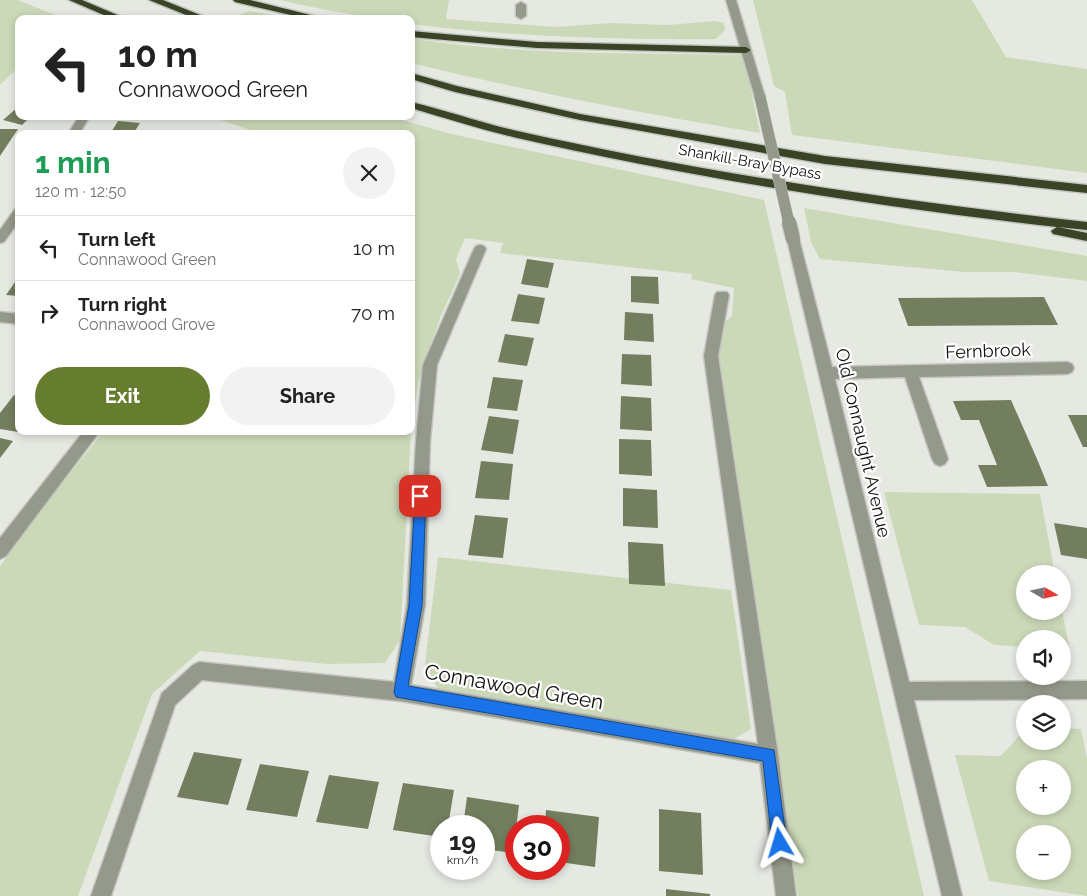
<!DOCTYPE html>
<html lang="en">
<head>
<meta charset="utf-8">
<style>
  :root { --surface:#fff; --page:#f2f2f2; --text:#222; --muted:#767676; --line:#e0e0e0; --accent:#667d2f }
  body { margin:0; font-family:Raleway,sans-serif; background:var(--page); color:var(--text); height:100vh; display:flex; flex-direction:column; font-size:19px; white-space:nowrap }
  * { box-sizing:border-box; margin:0 }
  p { font-size:16px; color:var(--muted) }
  .icon { flex:none; width:28px; height:28px; fill:none; stroke:currentColor; stroke-width:2; stroke-linecap:round; stroke-linejoin:round }
  .map { position:relative; flex:1; overflow:hidden }
  .drawer { position:absolute; left:15px; top:130px; width:400px; height:305px; display:flex; flex-direction:column; background:var(--surface); border-radius:10px; box-shadow:0 2px 8px #0003 }
  .drawer>* { flex:none }
  .top-card { position:absolute; left:15px; top:15px; width:400px; height:105px; border-radius:10px; box-shadow:0 2px 8px #0003; background:#fff; color:var(--text); overflow:hidden }
  .needle { width:32px; rotate:99deg }
  .fabs { position:absolute; left:1016px; top:565px; display:grid; gap:10px }
  .fabs a { display:grid; place-items:center; width:55px; height:55px; border-radius:50%; background:var(--surface); box-shadow:0 2px 8px #0003; font-size:25px }
  .speed { position:absolute; left:430px; top:815px; display:flex; gap:10px; font-size:25px; font-weight:700; text-align:center }
  .speed>* { display:grid; place-content:center; width:65px; height:65px; border-radius:50%; background:var(--surface); box-shadow:0 2px 8px #0003; line-height:1 }
  .speed small { font-size:12px; font-weight:400 }
  .speed .limit { border:8px solid #d22; background:#fff; color:#111 }
  .pin { position:absolute; display:grid; place-items:center; width:42px; height:42px; color:#fff; margin:-21px; border-radius:10px; box-shadow:0 2px 8px #0006 }
  .me { position:absolute; width:55px; margin:-28px; rotate:353deg; stroke-linejoin:round; filter:drop-shadow(0 0 4px #0008) }
  .turn { display:flex; align-items:center; gap:18px; height:105px; padding:0 20px; font-size:22px }
  .turn .icon { width:65px; height:65px; stroke-width:2.5 }
  .turn b { display:block; font-size:35px; line-height:42px }
  .round { display:grid; place-items:center; flex:none; width:52px; height:52px; border-radius:26px; background:var(--page) }
  .headline { display:flex; align-items:center; justify-content:space-between; height:85px; padding:0 20px }
  h1 { font-size:30px; font-weight:700; line-height:38px; color:#1e9e55 }
  .button { display:flex; gap:10px; margin-top:auto; padding:10px 20px }
  .button a { flex:1; height:58px; border-radius:30px; background:var(--accent); color:#fff; font-size:20px; font-weight:700; line-height:58px; text-align:center }
  .button a+a { background:var(--page); color:var(--text) }
  ul { padding:0; list-style:none }
  li { display:flex; align-items:center; gap:15px; height:65px; padding:0 20px; border-top:1px solid var(--line) }
  li div { flex:1 }
  li b { display:block; font-size:19px }
  li em { font-style:normal }
  .map>svg:first-child { display:block }
</style>
</head>
<body>
<div class="map">
<svg width="1087" height="896" viewBox="0 0 1087 896">
  <rect width="100%" height="100%" fill="#e6e9e2"/>
  <g fill="#ccd9b8" fill-rule="evenodd">
    <polygon points="0,0 18,0 65,19 19,19 19,66 0,85"/>
    <path d="M280,0H449L446,19L556,27L611,23L668,25L715,21L724,23L725,30L716,39C614,40 512,37 411,24V19C366,19 324,10 280,0Z"/>
    <polygon points="753,0 972,0 1006,57 1087,69 1087,173 792,135 785,92 774,86"/>
    <polygon points="249,11 295,19 246,19 237,16"/>
    <path d="M411,38C521,56 633,52 744,55L760,133C643,114 527,91 411,63Z"/>
    <polygon points="209,116 388,116 451,134 764,200 924,896 798,896 758,630 713,358 721,325 732,316 734,288 691,279 692,274 500,253 503,243 465,238 456,259 460,274 440,318 419,380 411,429 411,134 257,134 257,132"/>
    <polygon points="804,208 1087,256 1087,281 1014,272 965,272 820,259 811,242"/>
    <polygon points="104,431 411,431 400,640 385,663 327,664 200,651 152,694 78,896 0,896 0,566 54,493"/>
    <polygon points="884,492 1040,494 1055,574 1025,574 1025,611 1062,611 1069,645 1063,645 1062,639 1025,639 1025,647 994,645 965,627 919,625"/>
    <polygon points="438,557 731,590 751,729 732,740 438,689 425,664"/>
    <path d="M1063,728L1081,729L1087,759V896L989,881L955,755L1001,756L1025,729V741H1062ZM1025,769H1062V806H1025ZM1025,834H1062V871H1025Z"/>
  </g>
  <g fill="#727e5e">
    <polygon points="19,106 19,116 31,116 22,125 3,120"/>
    <polygon points="118,121 140,123 133,134 110,134"/>
    <polygon points="0,129 18,129 0,156"/>
    <polygon points="192,130 217,131 216,134 190,134"/>
    <polygon points="527,259 554,263 548,288 521,284"/>
    <polygon points="19,276 19,296 6,295 15,282"/>
    <polygon points="631,276 658,277 659,304 631,302"/>
    <polygon points="518,294 545,298 539,324 511,321"/>
    <polygon points="1044,297 1058,325 908,326 898,298"/>
    <polygon points="625,312 653,314 654,342 624,340"/>
    <polygon points="505,334 534,338 527,366 498,362"/>
    <polygon points="622,354 651,355 652,386 621,384"/>
    <polygon points="493,377 523,380 517,411 487,408"/>
    <polygon points="14,395 19,396 18,432 0,429 0,413"/>
    <polygon points="621,396 651,398 652,431 620,429"/>
    <polygon points="1011,400 1037,459 1048,486 987,487 978,465 997,465 979,420 961,420 953,401"/>
    <polygon points="1068,415 1087,415 1087,447 1083,447"/>
    <polygon points="489,416 519,420 513,454 481,450"/>
    <polygon points="0,438 13,441 0,458"/>
    <polygon points="619,439 651,440 652,476 619,474"/>
    <polygon points="481,461 513,464 509,500 475,498"/>
    <polygon points="623,488 657,490 658,528 623,526"/>
    <polygon points="475,515 508,518 503,558 468,555"/>
    <polygon points="1054,523 1087,528 1087,559 1061,555"/>
    <polygon points="628,542 663,544 665,586 629,584"/>
    <polygon points="194,752 242,759 228,805 177,797"/>
    <polygon points="260,764 309,771 297,817 246,810"/>
    <polygon points="329,775 379,782 368,829 316,822"/>
    <polygon points="403,783 454,790 448,826 441,826 441,837 393,830"/>
    <polygon points="467,797 519,805 513,853 484,849 484,826 463,826"/>
    <polygon points="659,809 701,813 703,875 659,871"/>
    <polygon points="546,810 599,817 595,867 559,862 559,826 545,826"/>
    <polygon points="666,889 710,894 710,896 666,896"/>
  </g>
  <g fill="none" stroke-linecap="round" stroke-linejoin="round">
    <defs>
      <g id="minor">
        <polygon points="726,0 736,0 765,97 764,99 760,100 755,97"/>
        <polygon points="521,2 526,5 526,16 521,19 516,16 516,5"/>
        <polygon points="79,116 90,116 79,134 68,134"/>
        <polygon points="19,208 19,221 4,242 0,243 0,230 15,209"/>
        <polygon points="793,235 799,239 832,367 1067,362 1072,364 1074,368 1072,372 1067,374 919,377 948,459 945,464 940,466 935,464 932,459 905,377 835,379 909,682 1087,681 1087,699 914,700 962,896 942,896 787,239"/>
        <polygon points="480,245 484,246 486,249 437,365 430,441 425,605 411,685 758,744 704,356 715,295 717,292 727,292 729,295 718,356 778,755 796,896 776,896 760,763 401,701 202,680 175,705 111,896 91,896 162,693 193,665 199,662 394,682 407,605 416,441 423,365 474,249 476,246"/>
        <polygon points="0,312 19,314 19,324 0,322"/>
        <polygon points="84,431 100,431 6,556 0,559 0,538"/>
      </g>
      <g id="highway">
        <polygon points="69,0 82,0 127,19 113,19"/>
        <polygon points="149,0 163,0 210,19 196,19"/>
        <polygon points="233,0 250,0 327,19 308,19 235,2"/>
        <polygon points="411,31 537,42 746,47 751,50 746,53 537,48 411,37"/>
        <polygon points="411,73 457,86 580,114 825,156 1087,185 1087,193 825,164 580,120 455,92 411,79"/>
        <path d="M411,102C445,110 479,122 513,130C702,173 894,200 1087,222V230L1058,227L1087,233V241L1053,234L1051,231L1057,227C874,206 692,178 513,137C479,129 445,118 411,108Z"/>
      </g>
    </defs>
    <use href="#minor" stroke="#c4c6c0" stroke-width="3"/>
    <use href="#highway" stroke="#c4c6c0" stroke-width="3"/>
    <use href="#minor" fill="#94998b" fill-rule="evenodd"/>
    <use href="#highway" fill="#394326" fill-rule="evenodd"/>
    <defs>
      <polyline id="minor-bridge-far1" points="760,97 789,223"/>
      <polyline id="minor-bridge" points="789,222 793,239"/>
    </defs>
    <use href="#minor-bridge-far1" stroke="#c4c6c0" stroke-width="12" stroke-linecap="butt"/>
    <use href="#minor-bridge" stroke="#c4c6c0" stroke-width="16" stroke-linecap="butt"/>
    <use href="#minor-bridge-far1" stroke="#94998b" stroke-width="11"/>
    <use href="#minor-bridge" stroke="#94998b" stroke-width="14"/>
  </g>
  <polygon fill="#1a73e8" stroke="#114b97" points="420,490 425,492 426,496 422,605 408,686 774,750 787,843 785,849 780,851 774,849 772,843 763,761 396,697 394,692 409,605 415,496 416,492"/>
  <g text-anchor="middle" stroke-width="4.5" stroke-linejoin="round" paint-order="stroke">
    <g font-size="15" fill="#10110e" stroke="#fff">
      <text transform="translate(750 162) rotate(10)" y="5">Shankill-Bray Bypass</text>
    </g>
    <g font-size="18" fill="#10110e" stroke="#fff">
      <text transform="translate(988 351) rotate(-2)" y="6">Fernbrook</text>
      <text transform="translate(863 443) rotate(77)" y="6">Old Connaught Avenue</text>
    </g>
    <g font-size="21" fill="#10110e" stroke="#fff">
      <text transform="translate(514 687) rotate(10)" y="7">Connawood Green</text>
    </g>
  </g>
</svg>
<div class="fabs">
<a><svg class="needle" viewBox="-14 -14 28 28"><path d="M0-13l5 13h-10z" fill="#e53935"/><path d="M0 13l5-13h-10z" fill="#767676"/></svg></a>
<a><svg class="icon" aria-label="sound" viewBox="0 0 24 24"><path d="M4 9h4l5-4v14l-5-4H4zM17 9q2 3 0 6"/></svg></a>
<a><svg class="icon" aria-label="layers" viewBox="0 0 24 24"><path d="M12 4l9 5-9 5-9-5zM3 14l9 5 9-5"/></svg></a>
<a>+</a>
<a>−</a>
</div>
<div class="speed"><div>19<small>km/h</small></div><div class="limit">30</div></div>
<div class="pin" style="left:420px;top:496px;background:#d93025"><svg class="icon" aria-label="arrive" viewBox="0 0 24 24"><path d="M6 21V4h12l-3 4 3 4H6"/></svg></div>
<svg class="me" style="left:780px;top:843px" viewBox="-20 -20 40 40"><path d="M0-17L14 15 0 8-14 15z" fill="#1a73e8" stroke="#fff" stroke-width="4"/></svg>
<div class="top-card">
<div class="turn"><svg class="icon" aria-label="left" viewBox="0 0 24 24"><path d="M17 20v-9H6M10 6l-5 5 5 5"/></svg><div><b>10 m</b>Connawood Green</div></div>
</div>
<section class="drawer">
<div class="headline"><div><h1>1 min</h1><p>120 m · 12:50</p></div><a class="round"><svg class="icon" aria-label="close" viewBox="0 0 24 24"><path d="M6 6l12 12M18 6L6 18"/></svg></a></div>
<ul>
<li><svg class="icon" aria-label="left" viewBox="0 0 24 24"><path d="M17 20v-9H6M10 6l-5 5 5 5"/></svg><div><b>Turn left</b><p>Connawood Green</p></div><em>10 m</em></li>
<li><svg class="icon" aria-label="right" viewBox="0 0 24 24"><path d="M7 20v-9h11M14 6l5 5-5 5"/></svg><div><b>Turn right</b><p>Connawood Grove</p></div><em>70 m</em></li>
</ul>
<div class="button"><a>Exit</a><a>Share</a></div>
</section>
</div>
</body>
</html>
